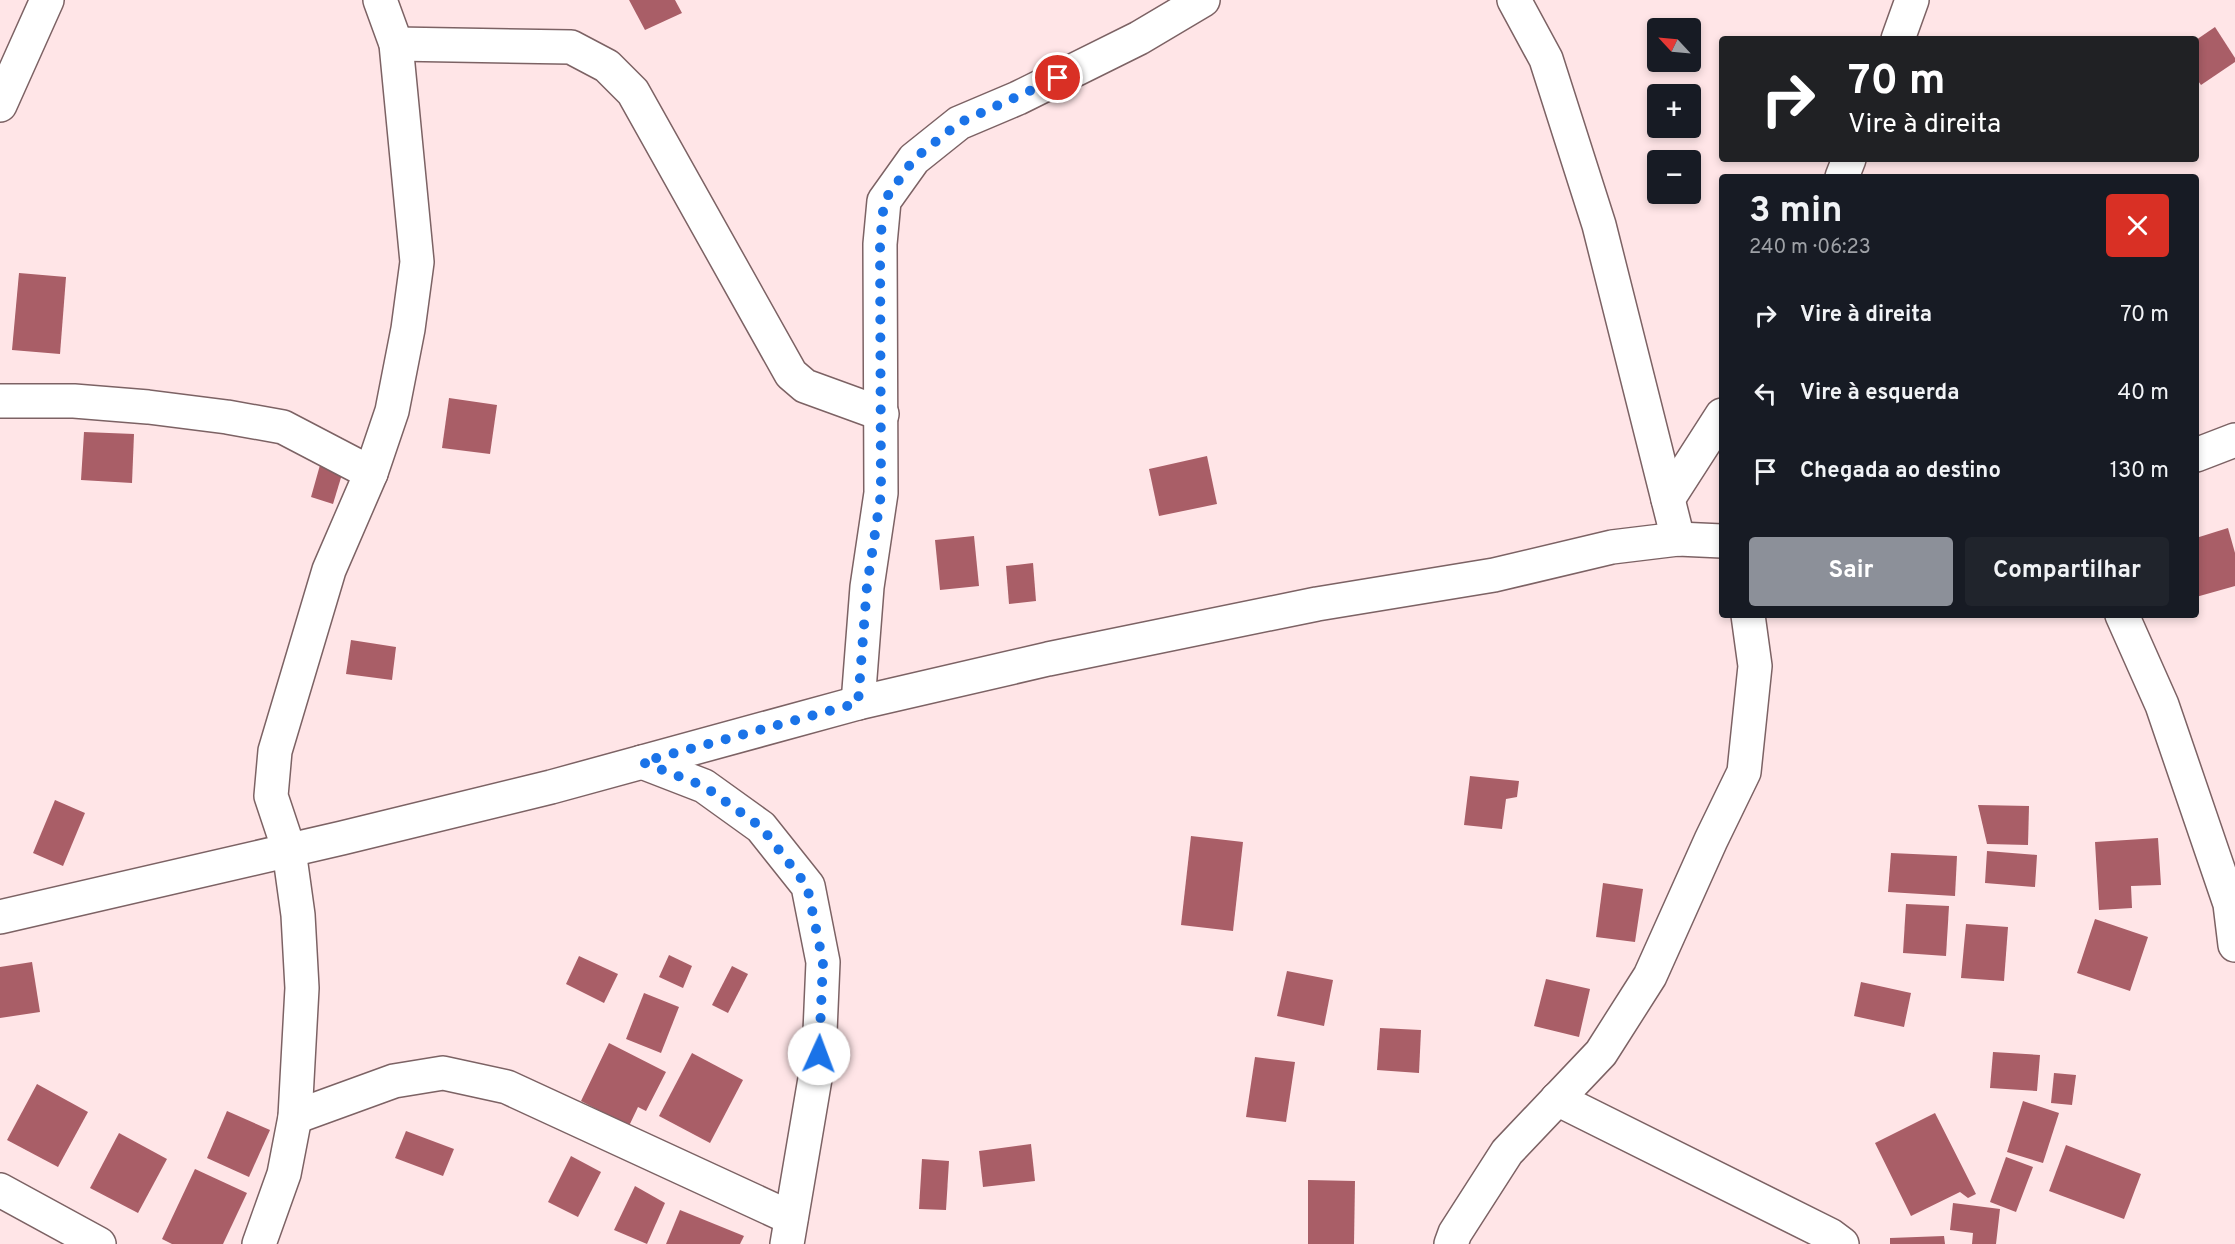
<!DOCTYPE html>
<html lang="pt">
<head>
<meta charset="utf-8">
<style>
  :root { --surface:#171b24; --page:#20242c; --text:#f1f3f6; --muted:#9ea1a6; --accent:#8c9099 }
  body { margin:0; font-family:Overpass,sans-serif; background:var(--page); color:var(--text); height:100vh; display:flex; flex-direction:column; font-size:22px; white-space:nowrap }
  * { box-sizing:border-box; margin:0 }
  p { font-size:20px; color:var(--muted) }
  .icon { flex:none; width:33px; height:33px; fill:none; stroke:currentColor; stroke-width:2; stroke-linecap:round; stroke-linejoin:round }
  .map { position:relative; flex:1; overflow:hidden }
  .side { position:absolute; left:1719px; top:174px; width:480px; height:444px; display:flex; flex-direction:column; background:var(--surface); border-radius:6px; box-shadow:0 3px 9px #0003 }
  .side>* { flex:none }
  .guide { position:absolute; left:1719px; top:36px; width:480px; height:126px; border-radius:6px; box-shadow:0 3px 9px #0003; background:#202124; color:#fff; overflow:hidden }
  .needle { width:39px; rotate:296deg }
  .fabs { position:absolute; left:1647px; top:18px; display:grid; gap:12px }
  .fabs a { display:grid; place-items:center; width:54px; height:54px; border-radius:6px; background:var(--surface); box-shadow:0 3px 9px #0003; font-size:30px }
  .pin { position:absolute; display:grid; place-items:center; width:51px; height:51px; color:#fff; margin:-26px; border:3px solid #fff; border-radius:50%; box-shadow:0 2px 6px #0007 }
  .me { position:absolute; width:66px; margin:-33px; rotate:2deg; stroke-linejoin:round; filter:drop-shadow(0 0 4px #0008) }
  .turn { display:flex; align-items:center; gap:21px; height:126px; padding:0 30px; font-size:27px }
  .turn .icon { width:78px; height:78px; stroke-width:2.5 }
  .turn b { display:block; font-size:42px; line-height:51px }
  .round { display:grid; place-items:center; flex:none; width:63px; height:63px; border-radius:6px; background:var(--page) }
  .overview { display:flex; align-items:center; justify-content:space-between; height:102px; padding:0 30px }
  h1 { font-size:36px; font-weight:700; line-height:45px }
  .cta { display:flex; gap:12px; margin-top:auto; padding:12px 30px }
  .cta a { flex:1; height:69px; border-radius:6px; background:var(--accent); color:#fff; font-size:24px; font-weight:700; line-height:69px; text-align:center }
  .cta a+a { background:var(--page); color:var(--text) }
  ul { padding:0; list-style:none }
  li { display:flex; align-items:center; gap:18px; height:78px; padding:0 30px }
  li div { flex:1 }
  li b { display:block; font-size:22px }
  li em { font-style:normal }
  .map>svg:first-child { display:block }
</style>
</head>
<body>
<div class="map">
<svg width="2235" height="1244" viewBox="0 0 2235 1244">
  <rect width="100%" height="100%" fill="#ffe5e7"/>
  <g fill="#a95e67">
    <polygon points="629,0 675,0 682,13 645,30"/>
    <polygon points="2215,27 2235,58 2235,62 2201,85 2196,78 2196,40"/>
    <polygon points="19,273 66,277 60,354 12,350"/>
    <polygon points="449,398 497,405 490,454 442,448"/>
    <polygon points="84,432 134,434 132,483 81,480"/>
    <polygon points="1207,456 1217,504 1159,516 1149,469"/>
    <polygon points="320,465 343,471 333,504 311,497"/>
    <polygon points="2228,528 2235,553 2235,586 2196,597 2196,538"/>
    <polygon points="974,536 979,586 940,590 935,540"/>
    <polygon points="1033,563 1036,601 1009,604 1006,566"/>
    <polygon points="351,640 396,647 392,680 346,674"/>
    <polygon points="1470,776 1519,781 1517,797 1506,799 1502,829 1464,825"/>
    <polygon points="55,800 85,813 63,866 33,853"/>
    <polygon points="1978,805 2029,806 2028,845 1987,844"/>
    <polygon points="1191,836 1243,842 1233,931 1181,925"/>
    <polygon points="2158,838 2161,885 2131,886 2132,908 2099,910 2095,842"/>
    <polygon points="1987,851 2037,855 2035,887 1985,883"/>
    <polygon points="1891,853 1957,856 1955,896 1888,892"/>
    <polygon points="1603,883 1643,889 1635,942 1596,937"/>
    <polygon points="1906,904 1949,906 1946,956 1903,953"/>
    <polygon points="2095,919 2148,937 2130,991 2077,973"/>
    <polygon points="1966,924 2008,927 2004,981 1961,978"/>
    <polygon points="669,955 692,966 683,988 659,977"/>
    <polygon points="579,956 618,974 604,1003 566,984"/>
    <polygon points="32,962 40,1012 0,1018 0,967"/>
    <polygon points="732,966 748,974 728,1013 712,1005"/>
    <polygon points="1287,971 1333,980 1324,1026 1277,1016"/>
    <polygon points="1546,979 1590,989 1579,1037 1534,1026"/>
    <polygon points="1861,982 1911,993 1904,1027 1854,1016"/>
    <polygon points="644,993 679,1007 661,1053 626,1039"/>
    <polygon points="1380,1028 1421,1030 1419,1073 1377,1070"/>
    <polygon points="609,1043 666,1072 646,1111 638,1107 629,1126 581,1101"/>
    <polygon points="1993,1052 2040,1055 2037,1091 1990,1088"/>
    <polygon points="692,1053 743,1080 710,1143 659,1116"/>
    <polygon points="1255,1057 1295,1062 1286,1122 1246,1117"/>
    <polygon points="2054,1073 2076,1075 2072,1105 2051,1103"/>
    <polygon points="37,1084 88,1112 58,1167 7,1140"/>
    <polygon points="2023,1101 2059,1113 2043,1163 2007,1152"/>
    <polygon points="227,1111 270,1130 249,1177 207,1158"/>
    <polygon points="1935,1113 1976,1194 1968,1198 1960,1192 1911,1216 1875,1143"/>
    <polygon points="406,1131 454,1149 443,1176 395,1158"/>
    <polygon points="119,1133 167,1159 138,1213 90,1188"/>
    <polygon points="1031,1144 1035,1181 983,1187 979,1151"/>
    <polygon points="2066,1145 2141,1174 2124,1219 2049,1191"/>
    <polygon points="571,1156 601,1172 578,1217 548,1202"/>
    <polygon points="2006,1157 2033,1167 2016,1212 1990,1202"/>
    <polygon points="922,1159 949,1161 946,1210 919,1209"/>
    <polygon points="195,1169 247,1193 223,1244 172,1244 162,1239"/>
    <polygon points="1308,1180 1355,1181 1354,1244 1308,1244"/>
    <polygon points="635,1186 665,1203 647,1244 614,1230"/>
    <polygon points="1953,1203 2000,1209 1996,1244 1972,1244 1973,1233 1950,1230"/>
    <polygon points="680,1210 744,1236 740,1244 666,1244"/>
    <polygon points="1944,1236 1945,1244 1890,1244 1890,1238"/>
  </g>
  <g fill="none" stroke-linecap="round" stroke-linejoin="round">
    <defs>
      <g id="minor">
        <polyline points="1514,0 1546,59 1599,225 1678,539"/>
        <polyline points="1898,39 1912,0"/>
        <polyline points="396,44 571,47 607,66 633,92 791,374 805,386 882,414"/>
        <polyline points="0,105 47,0"/>
        <polyline points="1842,177 1849,159"/>
        <polyline points="0,401 74,401 148,407 227,417 283,427 371,473"/>
        <polyline points="2196,455 2235,440"/>
        <polyline points="1668,499 1722,415"/>
        <polyline points="2122,615 2162,705 2230,904 2235,945"/>
        <polyline points="858,703 867,587 881,493 880,244 884,201 914,159 959,123 1018,98 1139,38 1203,0"/>
        <polyline points="642,762 704,786 761,827 808,886 823,962 819,1055 787,1244"/>
        <polyline points="0,917 342,838 551,787 858,703 1048,659 1317,604 1494,575 1612,547 1678,539 1722,541"/>
        <polyline points="1557,1099 1830,1235 1842,1244"/>
        <polyline points="295,1117 394,1081 443,1073 507,1087 791,1218"/>
        <polyline points="0,1190 99,1244"/>
        <polyline points="259,1244 284,1174 295,1117 302,988 298,915 289,850 271,796 275,751 329,570 371,473 392,411 408,329 417,262 396,44 380,0"/>
        <polyline points="1451,1244 1455,1233 1507,1152 1601,1053 1650,976 1711,840 1744,772 1755,666 1748,615"/>
      </g>
    </defs>
    <use href="#minor" stroke="#7c6264" stroke-width="36"/>
    <use href="#minor" stroke="#fff" stroke-width="33"/>
  </g>
  <g fill="none" stroke-linecap="round" stroke-linejoin="round">
    <polyline stroke="#1a73e8" stroke-width="10" stroke-dasharray="0 18" points="819,1054 823,962 807,886 761,827 704,786 642,762 858,703 867,586 881,494 880,244 884,201 914,159 959,123 1058,78"/>
  </g>
</svg>
<div class="fabs">
<a><svg class="needle" viewBox="-14 -14 28 28"><path d="M0-13l5 13h-10z" fill="#e53935"/><path d="M0 13l5-13h-10z" fill="#9ea1a6"/></svg></a>
<a>+</a>
<a>−</a>
</div>
<div class="pin" style="left:1058px;top:78px;background:#d93025"><svg class="icon" aria-label="arrive" viewBox="0 0 24 24"><path d="M6 21V4h12l-3 4 3 4H6"/></svg></div>
<svg class="me" style="left:819px;top:1054px" viewBox="-20 -20 40 40"><circle r="19" fill="#fff"/><path d="M0-13L10 11 0 6-10 11z" fill="#1a73e8"/></svg>
<div class="guide">
<div class="turn"><svg class="icon" aria-label="right" viewBox="0 0 24 24"><path d="M7 20v-9h11M14 6l5 5-5 5"/></svg><div><b>70 m</b>Vire à direita</div></div>
</div>
<section class="side">
<div class="overview"><div><h1>3 min</h1><p>240 m · 06:23</p></div><a class="round" style="background:#d93025;color:#fff"><svg class="icon" aria-label="close" viewBox="0 0 24 24"><path d="M6 6l12 12M18 6L6 18"/></svg></a></div>
<ul>
<li><svg class="icon" aria-label="right" viewBox="0 0 24 24"><path d="M7 20v-9h11M14 6l5 5-5 5"/></svg><div><b>Vire à direita</b></div><em>70 m</em></li>
<li><svg class="icon" aria-label="left" viewBox="0 0 24 24"><path d="M17 20v-9H6M10 6l-5 5 5 5"/></svg><div><b>Vire à esquerda</b></div><em>40 m</em></li>
<li><svg class="icon" aria-label="arrive" viewBox="0 0 24 24"><path d="M6 21V4h12l-3 4 3 4H6"/></svg><div><b>Chegada ao destino</b></div><em>130 m</em></li>
</ul>
<div class="cta"><a>Sair</a><a>Compartilhar</a></div>
</section>
</div>
</body>
</html>
